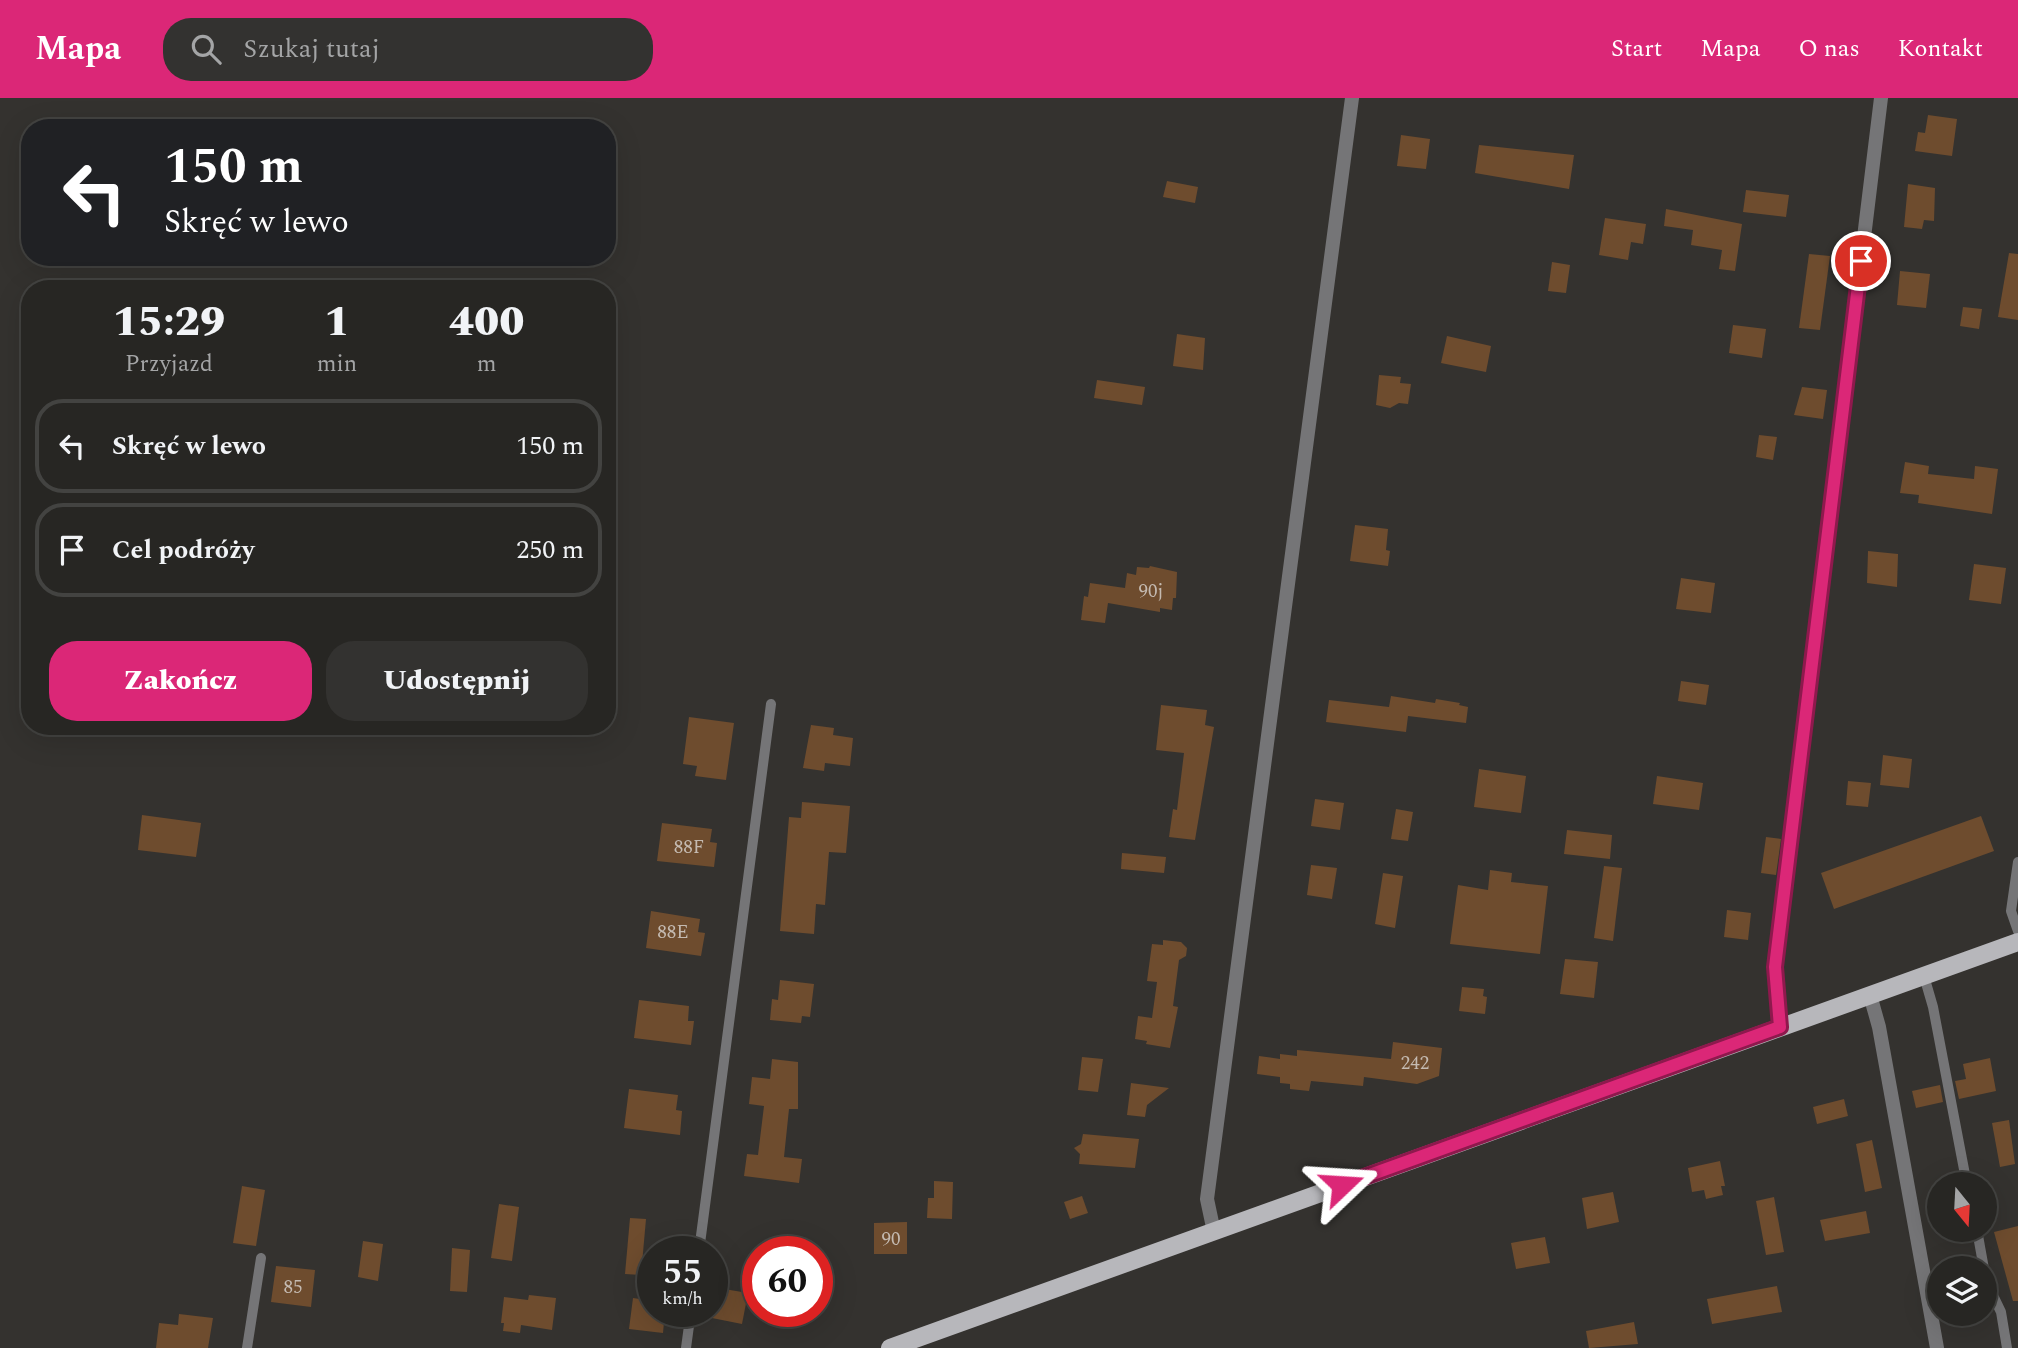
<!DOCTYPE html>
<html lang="pl">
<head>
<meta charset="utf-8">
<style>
  :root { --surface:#272623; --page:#333230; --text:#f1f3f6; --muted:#a4a5a6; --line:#434341; --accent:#db2777 }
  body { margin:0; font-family:Spectral,serif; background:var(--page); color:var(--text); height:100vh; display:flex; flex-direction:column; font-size:26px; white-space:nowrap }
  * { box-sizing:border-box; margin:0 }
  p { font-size:23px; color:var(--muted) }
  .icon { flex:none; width:38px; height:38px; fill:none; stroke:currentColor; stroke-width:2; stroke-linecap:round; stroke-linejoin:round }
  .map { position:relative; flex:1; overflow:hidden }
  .side { position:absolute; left:21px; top:182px; width:595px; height:455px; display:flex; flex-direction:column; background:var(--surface); border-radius:28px; box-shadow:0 7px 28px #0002,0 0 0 2px var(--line) }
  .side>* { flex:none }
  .guide { position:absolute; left:21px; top:21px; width:595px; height:147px; border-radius:28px; box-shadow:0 7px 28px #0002,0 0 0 2px var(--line); background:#202124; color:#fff; overflow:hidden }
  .needle { width:46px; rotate:162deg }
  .fabs { position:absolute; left:1927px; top:1074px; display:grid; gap:14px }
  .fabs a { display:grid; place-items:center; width:70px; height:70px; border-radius:50%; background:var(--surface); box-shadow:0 7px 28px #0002,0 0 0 2px var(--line); font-size:35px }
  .speed { position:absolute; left:637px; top:1138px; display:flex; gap:14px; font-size:35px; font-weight:700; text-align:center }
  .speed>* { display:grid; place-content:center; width:91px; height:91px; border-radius:50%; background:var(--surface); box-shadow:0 7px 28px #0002,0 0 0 2px var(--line); line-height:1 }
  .speed small { font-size:18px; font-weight:400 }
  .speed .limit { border:10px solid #d22; background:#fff; color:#111 }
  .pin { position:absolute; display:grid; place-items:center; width:60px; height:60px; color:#fff; margin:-30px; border:4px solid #fff; border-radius:50%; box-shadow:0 2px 7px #0007 }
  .me { position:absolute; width:77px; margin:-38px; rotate:70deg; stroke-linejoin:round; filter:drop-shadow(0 0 5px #0008) }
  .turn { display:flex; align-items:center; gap:24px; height:147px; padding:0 28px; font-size:32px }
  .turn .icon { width:91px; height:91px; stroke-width:2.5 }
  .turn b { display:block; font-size:49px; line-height:60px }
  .eta { display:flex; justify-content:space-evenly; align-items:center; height:119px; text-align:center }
  .eta b { font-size:42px; font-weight:800; line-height:49px }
  .button { display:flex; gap:14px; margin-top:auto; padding:14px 28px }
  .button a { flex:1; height:80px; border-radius:28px; background:var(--accent); color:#fff; font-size:28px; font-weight:800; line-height:80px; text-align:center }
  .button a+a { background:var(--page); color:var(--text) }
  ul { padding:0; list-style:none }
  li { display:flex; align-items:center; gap:21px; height:94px; margin:0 14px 10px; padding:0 14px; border:4px solid var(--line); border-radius:28px }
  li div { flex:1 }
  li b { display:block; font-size:26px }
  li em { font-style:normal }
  header { display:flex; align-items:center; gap:42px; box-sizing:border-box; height:98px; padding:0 35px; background:var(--accent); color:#fff }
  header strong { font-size:33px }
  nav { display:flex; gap:38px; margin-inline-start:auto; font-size:24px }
  .search { width:490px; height:63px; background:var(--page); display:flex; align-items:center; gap:18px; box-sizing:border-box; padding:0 24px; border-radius:28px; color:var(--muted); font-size:26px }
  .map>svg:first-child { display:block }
</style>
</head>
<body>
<header>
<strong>Mapa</strong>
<div class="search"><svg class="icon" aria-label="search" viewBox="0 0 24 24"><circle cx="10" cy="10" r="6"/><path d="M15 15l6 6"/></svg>Szukaj tutaj</div>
<nav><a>Start</a><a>Mapa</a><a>O nas</a><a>Kontakt</a></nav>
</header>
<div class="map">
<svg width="2018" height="1250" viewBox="0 0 2018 1250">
  <rect width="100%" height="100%" fill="#34322f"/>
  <g fill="#6e4c2e">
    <polygon points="1928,17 1957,21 1952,58 1915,53 1918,34 1925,35"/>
    <polygon points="1401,37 1430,41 1426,71 1397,68"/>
    <polygon points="1479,47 1574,57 1569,91 1475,75"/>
    <polygon points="1167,83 1198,89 1195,105 1163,99"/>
    <polygon points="1908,86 1935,90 1934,123 1924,122 1922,131 1904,129"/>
    <polygon points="1746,92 1789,97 1786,119 1743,114"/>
    <polygon points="1666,111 1742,126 1735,173 1719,171 1722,152 1691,147 1693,132 1664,128"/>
    <polygon points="1605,120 1646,126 1643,146 1631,144 1628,162 1599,157"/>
    <polygon points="2009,155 2018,156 2018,222 1998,219"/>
    <polygon points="1809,156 1830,158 1820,232 1799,230"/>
    <polygon points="1552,164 1570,167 1566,195 1548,193"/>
    <polygon points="1900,173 1930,176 1926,210 1897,207"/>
    <polygon points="1963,209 1982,211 1979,231 1960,228"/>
    <polygon points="1733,227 1766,231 1762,260 1729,255"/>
    <polygon points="1177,236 1205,240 1203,272 1173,268"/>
    <polygon points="1447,238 1491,248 1486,274 1441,265"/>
    <polygon points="1379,277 1401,279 1400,285 1411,286 1408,306 1399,305 1390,310 1376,307"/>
    <polygon points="1097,282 1145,289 1142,307 1094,300"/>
    <polygon points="1802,289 1827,292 1823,321 1794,317"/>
    <polygon points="1759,337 1777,339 1773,362 1756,359"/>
    <polygon points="1905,364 1929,368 1928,376 1974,381 1975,368 1998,371 1992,416 1918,405 1919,397 1900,395"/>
    <polygon points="1355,427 1388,431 1386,452 1390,453 1388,468 1350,463"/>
    <polygon points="1868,453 1898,456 1897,489 1867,485"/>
    <polygon points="1974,466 2006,470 2001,506 1969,502"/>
    <polygon points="1150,468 1177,474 1176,500 1173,500 1172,512 1160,510 1160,514 1108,505 1105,525 1081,522 1084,498 1088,499 1090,485 1125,490 1127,475 1136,477 1137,469 1149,470"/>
    <polygon points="1681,480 1715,485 1711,515 1676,511"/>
    <polygon points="1681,583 1709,587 1706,607 1678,603"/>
    <polygon points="1391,598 1435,605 1436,601 1460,605 1459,607 1468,609 1466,625 1408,618 1406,634 1326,624 1329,602 1389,609"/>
    <polygon points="1161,607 1207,612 1205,627 1214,629 1195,742 1169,739 1173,711 1177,712 1184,655 1156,652"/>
    <polygon points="689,619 734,625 726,682 695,678 697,668 683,666"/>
    <polygon points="811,627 834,630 833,637 853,640 850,668 825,665 824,673 803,670"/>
    <polygon points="1883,657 1912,661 1909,690 1880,687"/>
    <polygon points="1479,671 1526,678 1521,715 1474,709"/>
    <polygon points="1657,678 1703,685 1699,712 1653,706"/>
    <polygon points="1848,683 1871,685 1868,709 1846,707"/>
    <polygon points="1315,701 1344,705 1340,732 1311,728"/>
    <polygon points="802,704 850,708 846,755 829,754 825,807 816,806 814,836 780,833 789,719 801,720"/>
    <polygon points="1396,711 1413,714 1408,743 1391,741"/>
    <polygon points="142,717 201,725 196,759 138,752"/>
    <polygon points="1981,718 1994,753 1834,811 1821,775"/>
    <polygon points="662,725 712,731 710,744 717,745 714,769 657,763"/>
    <polygon points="1567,732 1612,737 1610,761 1564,756"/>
    <polygon points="1766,739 1781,741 1776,777 1761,775"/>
    <polygon points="1122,755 1166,759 1164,775 1121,771"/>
    <polygon points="1311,767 1337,770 1332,801 1307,797"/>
    <polygon points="1604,768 1622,770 1613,843 1594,840"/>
    <polygon points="1490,772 1512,775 1511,784 1548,788 1540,856 1450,846 1458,787 1488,792"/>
    <polygon points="1383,775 1403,778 1395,830 1375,826"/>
    <polygon points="1727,812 1751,815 1748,842 1724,839"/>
    <polygon points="651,813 700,821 698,834 705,835 701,858 646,850"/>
    <polygon points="1163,842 1181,844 1187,850 1186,858 1179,862 1173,908 1178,909 1170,950 1146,946 1147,943 1135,941 1138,918 1152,920 1157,884 1147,883 1152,846 1163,847"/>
    <polygon points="1565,861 1598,864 1594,900 1560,896"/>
    <polygon points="780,882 814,886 810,919 802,918 801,925 770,922 772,901 778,902"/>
    <polygon points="1462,889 1484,891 1483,898 1487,899 1485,916 1459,913"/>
    <polygon points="639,902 689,908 688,923 694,923 691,947 634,940"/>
    <polygon points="1393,944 1442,950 1439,978 1417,986 1364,979 1363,988 1311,983 1309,993 1290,991 1290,986 1280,985 1280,979 1257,976 1259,958 1280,961 1280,956 1297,958 1297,952 1391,961"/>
    <polygon points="1082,959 1103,961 1098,994 1078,992"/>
    <polygon points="1990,960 1996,993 1959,1001 1955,983 1966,981 1963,966"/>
    <polygon points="772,961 798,964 798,1011 789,1011 784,1059 802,1061 799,1085 744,1078 747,1056 758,1057 764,1008 749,1006 752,979 770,981"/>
    <polygon points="1131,985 1169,990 1147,1007 1145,1019 1127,1017"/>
    <polygon points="1940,987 1943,1004 1916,1010 1912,993"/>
    <polygon points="629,991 678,997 676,1012 682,1013 680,1037 624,1030"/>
    <polygon points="1844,1001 1848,1018 1817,1026 1813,1009"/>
    <polygon points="2009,1022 2015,1066 2000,1069 1992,1025"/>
    <polygon points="1083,1036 1139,1041 1135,1070 1079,1066 1080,1056 1074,1050 1081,1046"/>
    <polygon points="1872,1042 1882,1090 1865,1094 1856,1046"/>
    <polygon points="1720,1063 1725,1088 1721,1088 1723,1097 1706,1101 1704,1092 1692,1094 1688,1070"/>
    <polygon points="934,1083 953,1084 952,1121 927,1120 928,1100 934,1100"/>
    <polygon points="242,1088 265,1092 256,1148 233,1145"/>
    <polygon points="1613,1094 1619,1124 1587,1131 1582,1100"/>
    <polygon points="1082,1098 1088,1115 1070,1121 1064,1104"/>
    <polygon points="1774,1099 1784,1154 1766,1157 1756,1103"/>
    <polygon points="499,1106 519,1109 512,1163 491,1160"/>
    <polygon points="1866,1113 1870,1135 1825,1143 1820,1122"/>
    <polygon points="630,1120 646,1121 641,1177 625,1176"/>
    <polygon points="907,1124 907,1156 874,1156 874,1125"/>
    <polygon points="2018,1128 2018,1203 2013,1203 1994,1134"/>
    <polygon points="1545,1139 1550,1165 1516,1171 1511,1145"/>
    <polygon points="363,1143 383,1146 378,1183 358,1179"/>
    <polygon points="452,1150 470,1152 467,1194 450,1193"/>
    <polygon points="276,1168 315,1172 311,1209 271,1204"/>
    <polygon points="1777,1188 1782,1214 1712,1226 1707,1201"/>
    <polygon points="718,1190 748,1195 742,1226 712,1220"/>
    <polygon points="529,1197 556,1200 552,1232 521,1227 520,1235 503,1233 504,1225 501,1225 504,1199 528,1202"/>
    <polygon points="633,1200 653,1203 653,1213 665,1213 663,1235 629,1231"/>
    <polygon points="179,1216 213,1220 208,1250 156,1250 159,1225 178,1227"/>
    <polygon points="1634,1224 1638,1246 1589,1250 1586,1233"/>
  </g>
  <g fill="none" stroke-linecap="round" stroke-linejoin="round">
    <g stroke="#757577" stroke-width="10">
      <polyline points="2018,764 2011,813 2018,833"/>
      <polyline points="1924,878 1933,909 1967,1087"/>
      <polyline points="1977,1132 1984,1171"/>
      <polyline points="699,1153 771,606"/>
      <polyline points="1984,1171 1988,1187 2001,1214 2007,1250"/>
      <polyline points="247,1250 261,1160"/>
      <polyline points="686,1250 691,1213"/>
    </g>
    <g stroke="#757577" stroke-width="14">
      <polyline points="1870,897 1879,929 1937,1250"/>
      <polyline points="1780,929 1775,869 1881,0"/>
      <polyline points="1214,1134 1207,1101 1352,0"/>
    </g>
    <polyline stroke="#b7b7bb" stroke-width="18" points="890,1250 2018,844"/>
  </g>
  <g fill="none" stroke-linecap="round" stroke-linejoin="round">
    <defs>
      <polyline id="route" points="1342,1087 1780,929 1775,869 1861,163"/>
    </defs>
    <use href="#route" stroke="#8e194d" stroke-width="18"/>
    <use href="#route" stroke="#db2777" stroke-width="12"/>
  </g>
  <g text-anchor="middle" stroke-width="5" stroke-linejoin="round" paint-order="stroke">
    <g font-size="19" fill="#c4bab1">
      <text x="1151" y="499">90j</text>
      <text x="689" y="755">88F</text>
      <text x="673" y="840">88E</text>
      <text x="1415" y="971">242</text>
      <text x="891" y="1147">90</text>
      <text x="293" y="1195">85</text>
    </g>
  </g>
</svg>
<div class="fabs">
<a><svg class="needle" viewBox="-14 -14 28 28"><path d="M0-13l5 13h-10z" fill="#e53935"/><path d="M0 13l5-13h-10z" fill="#a4a5a6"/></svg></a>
<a><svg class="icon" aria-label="layers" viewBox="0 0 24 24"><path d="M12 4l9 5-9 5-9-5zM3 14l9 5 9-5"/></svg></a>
</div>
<div class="speed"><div>55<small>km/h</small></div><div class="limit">60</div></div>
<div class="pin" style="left:1861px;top:163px;background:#d93025"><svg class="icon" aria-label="arrive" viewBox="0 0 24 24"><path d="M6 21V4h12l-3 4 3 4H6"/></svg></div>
<svg class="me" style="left:1342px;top:1087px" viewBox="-20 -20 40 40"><path d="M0-17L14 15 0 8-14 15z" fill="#db2777" stroke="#fff" stroke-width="4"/></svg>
<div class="guide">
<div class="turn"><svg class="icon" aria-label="left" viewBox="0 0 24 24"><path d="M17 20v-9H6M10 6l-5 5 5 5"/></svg><div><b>150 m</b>Skręć w lewo</div></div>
</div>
<section class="side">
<div class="eta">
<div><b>15:29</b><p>Przyjazd</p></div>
<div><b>1</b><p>min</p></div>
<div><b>400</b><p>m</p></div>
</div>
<ul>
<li><svg class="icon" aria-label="left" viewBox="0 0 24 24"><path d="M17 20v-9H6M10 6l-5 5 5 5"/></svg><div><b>Skręć w lewo</b></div><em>150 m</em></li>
<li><svg class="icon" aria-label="arrive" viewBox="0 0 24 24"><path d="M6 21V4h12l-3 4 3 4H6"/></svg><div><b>Cel podróży</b></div><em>250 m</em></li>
</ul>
<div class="button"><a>Zakończ</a><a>Udostępnij</a></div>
</section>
</div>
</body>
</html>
